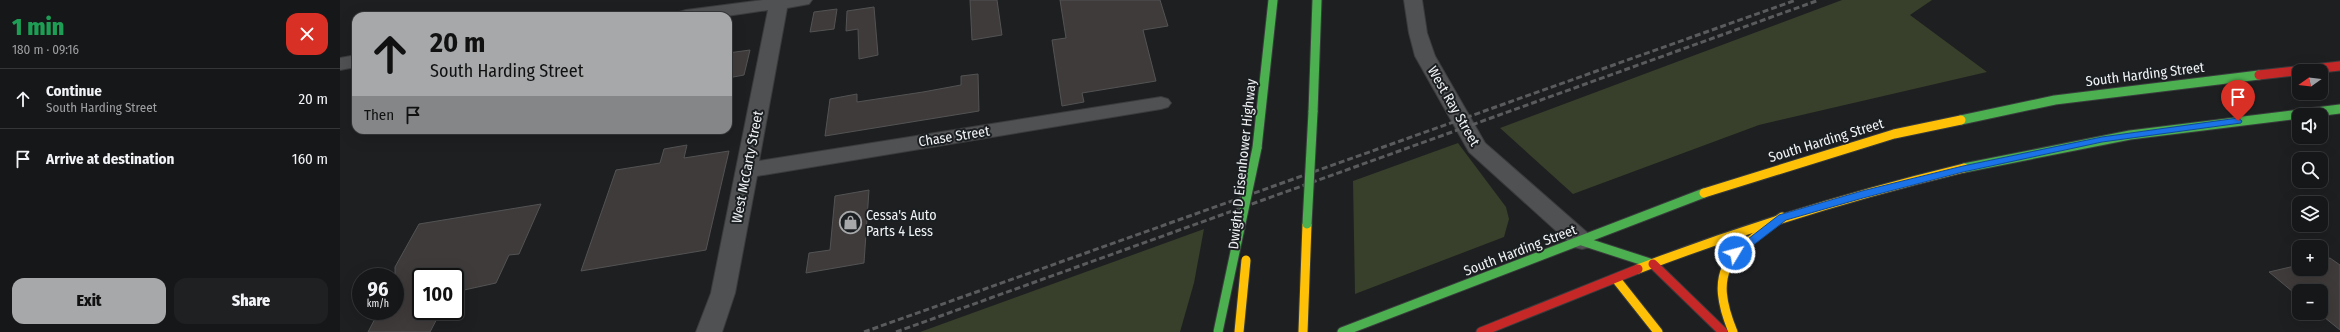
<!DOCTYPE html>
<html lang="en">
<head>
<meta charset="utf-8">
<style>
  :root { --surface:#161719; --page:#1f2022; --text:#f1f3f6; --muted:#9e9fa2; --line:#353638; --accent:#a6a8aa }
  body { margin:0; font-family:"Fira Sans Condensed",sans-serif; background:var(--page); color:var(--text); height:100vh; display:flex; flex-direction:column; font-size:15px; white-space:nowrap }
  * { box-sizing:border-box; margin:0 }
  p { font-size:13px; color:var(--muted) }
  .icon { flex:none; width:22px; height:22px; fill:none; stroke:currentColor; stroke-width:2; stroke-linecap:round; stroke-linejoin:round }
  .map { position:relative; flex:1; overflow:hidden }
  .panel { display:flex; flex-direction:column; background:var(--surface); width:340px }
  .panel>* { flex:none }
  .banner { position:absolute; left:12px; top:12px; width:380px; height:122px; border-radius:12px; box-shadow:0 4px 16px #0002,0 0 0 1px var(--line); background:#a6a8aa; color:#111; overflow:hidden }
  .needle { width:26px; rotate:256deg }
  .controls { position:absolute; left:1952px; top:64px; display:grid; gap:8px }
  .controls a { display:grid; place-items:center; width:36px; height:36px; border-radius:8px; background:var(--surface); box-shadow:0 4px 16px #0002,0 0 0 1px var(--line); font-size:20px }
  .speed { position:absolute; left:12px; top:268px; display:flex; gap:8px; font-size:20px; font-weight:700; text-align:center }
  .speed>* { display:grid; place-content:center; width:52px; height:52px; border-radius:50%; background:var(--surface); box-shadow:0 4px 16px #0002,0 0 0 1px var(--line); line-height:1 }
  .speed small { font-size:10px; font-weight:400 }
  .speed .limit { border:2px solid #111; border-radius:6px; background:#fff; color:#111 }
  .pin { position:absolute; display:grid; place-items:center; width:34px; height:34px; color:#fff; margin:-41px -17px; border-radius:50% 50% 50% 0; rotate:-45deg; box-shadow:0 0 4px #0007 }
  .pin .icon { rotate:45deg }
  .me { position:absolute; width:44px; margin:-22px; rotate:53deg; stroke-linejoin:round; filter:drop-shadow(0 0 3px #0008) }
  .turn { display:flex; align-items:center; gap:14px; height:84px; padding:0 12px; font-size:18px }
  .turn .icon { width:52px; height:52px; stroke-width:2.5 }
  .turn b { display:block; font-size:28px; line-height:34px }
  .then { display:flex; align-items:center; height:38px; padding:0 12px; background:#0003; gap:8px; font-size:15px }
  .round { display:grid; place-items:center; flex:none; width:42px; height:42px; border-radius:12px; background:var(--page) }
  .overview { display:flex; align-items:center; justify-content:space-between; height:68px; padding:0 12px }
  h1 { font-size:24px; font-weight:800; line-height:30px; color:#1e9e55 }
  .action { display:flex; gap:8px; margin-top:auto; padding:8px 12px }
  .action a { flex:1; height:46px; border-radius:12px; background:var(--accent); color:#111; font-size:16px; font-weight:800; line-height:46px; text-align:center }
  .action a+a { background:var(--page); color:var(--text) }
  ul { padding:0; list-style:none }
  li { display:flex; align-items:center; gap:12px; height:60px; padding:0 12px; border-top:1px solid var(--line) }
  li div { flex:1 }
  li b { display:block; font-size:15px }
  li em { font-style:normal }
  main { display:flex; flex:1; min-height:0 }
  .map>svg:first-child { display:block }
</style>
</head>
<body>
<main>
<section class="panel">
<div class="overview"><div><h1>1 min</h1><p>180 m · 09:16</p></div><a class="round" style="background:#d93025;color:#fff"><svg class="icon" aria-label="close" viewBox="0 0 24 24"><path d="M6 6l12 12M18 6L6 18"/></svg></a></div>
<ul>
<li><svg class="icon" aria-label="ahead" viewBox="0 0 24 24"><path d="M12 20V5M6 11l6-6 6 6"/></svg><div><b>Continue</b><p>South Harding Street</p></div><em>20 m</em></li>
<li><svg class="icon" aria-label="arrive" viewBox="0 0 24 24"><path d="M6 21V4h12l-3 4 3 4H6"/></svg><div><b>Arrive at destination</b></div><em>160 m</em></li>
</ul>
<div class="action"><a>Exit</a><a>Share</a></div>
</section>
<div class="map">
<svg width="2000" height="332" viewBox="0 0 2000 332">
  <rect width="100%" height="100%" fill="#1d1f21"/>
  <g fill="#383f2a">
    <polygon points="1502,0 1592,0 1570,15 1647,72 1419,125 1233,194 1160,128"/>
    <polygon points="1118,143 1166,207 1169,219 1164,237 1015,294 1013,181"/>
    <polygon points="864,229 854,283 840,332 580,332"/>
  </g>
  <g fill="#403b3b" stroke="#535354">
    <polygon points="630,0 657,0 662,35 632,40"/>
    <polygon points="720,0 820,0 828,26 803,30 816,81 742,93 744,102 722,106 712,40 726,38"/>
    <polygon points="534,7 538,55 519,59 518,29 506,31 507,11"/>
    <polygon points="497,9 494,29 470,32 474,12"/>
    <polygon points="410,50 404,75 388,78 388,53"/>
    <polygon points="638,74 639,111 485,136 490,99 517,94 517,102 583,92 621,85 621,76"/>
    <polygon points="347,145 344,158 389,151 366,250 241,271 276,170 320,163 324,149"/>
    <polygon points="529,190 524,263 466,273 469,253 490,250 495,196"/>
    <polygon points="201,204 179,254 169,255 156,283 115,292 115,277 81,277 81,311 101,311 90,332 28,332 39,311 55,311 55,267 79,224"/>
    <polygon points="1990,258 2000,265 2000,330 1979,313 1981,313 1981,291 1959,291 1959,297 1929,272 1959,265 1959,269 1981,269 1981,260"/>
  </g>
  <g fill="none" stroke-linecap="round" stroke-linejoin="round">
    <defs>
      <g id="street">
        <polygon points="423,0 472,0 469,4 447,8 419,161 821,97 828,99 831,103 828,107 821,109 417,176 395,293 382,332 356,332 371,293 428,10 387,16 337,16 339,12 346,10"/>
        <polygon points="1064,0 1082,0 1087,33 1095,56 1145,143 1250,235 1254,241 1250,247 1242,249 1234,247 1129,152 1075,56 1069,33"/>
        <polygon points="16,55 16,67 0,70 0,58"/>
      </g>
      <g id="fast">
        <polyline points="973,112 977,0"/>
        <polyline points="1621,120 1715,100 1919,75"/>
        <polyline points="917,148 933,0"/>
        <polyline points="1624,168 1790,135 2000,109"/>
        <polyline points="1242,241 1313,264"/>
        <polyline points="1002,332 1364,193"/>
      </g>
      <g id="slow">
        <polyline points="1364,193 1554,134 1621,120"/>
        <path d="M1298,269C1405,228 1513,195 1624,168"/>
        <polyline points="1276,279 1318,332"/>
        <polyline points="963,332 967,224"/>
        <path d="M1393,332C1366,266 1392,254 1442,217"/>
      </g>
      <g id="jam">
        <polyline points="1919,75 2000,66"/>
        <polyline points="1313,264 1383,332"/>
        <polyline points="1141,332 1298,269"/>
      </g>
    </defs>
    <use href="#street" stroke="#393b3c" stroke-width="2"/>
    <use href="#fast" stroke="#393b3c" stroke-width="11"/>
    <use href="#slow" stroke="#393b3c" stroke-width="11"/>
    <use href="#jam" stroke="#393b3c" stroke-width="11"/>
    <use href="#street" fill="#505152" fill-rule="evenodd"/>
    <use href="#fast" stroke="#4caf50" stroke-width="9"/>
    <use href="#slow" stroke="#ffc107" stroke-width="9"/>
    <use href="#jam" stroke="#c62828" stroke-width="9"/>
    <g stroke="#595b5c" stroke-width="3" stroke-dasharray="6 3" stroke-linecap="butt">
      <polyline points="524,332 1456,0"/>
      <polyline points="556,332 1479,0"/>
    </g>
    <defs>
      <g id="fast-bridge">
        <polyline points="967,224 973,112"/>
        <polyline points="878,332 917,148"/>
      </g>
      <polyline id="slow-bridge" points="899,332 906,260"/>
    </defs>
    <use href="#fast-bridge" stroke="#393b3c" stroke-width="11" stroke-linecap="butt"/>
    <use href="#slow-bridge" stroke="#393b3c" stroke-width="11" stroke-linecap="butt"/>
    <use href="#fast-bridge" stroke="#4caf50" stroke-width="9"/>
    <use href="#slow-bridge" stroke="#ffc107" stroke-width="9"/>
  </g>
  <polygon fill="#1a73e8" stroke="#114b97" points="1898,118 1902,121 1901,123 1762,142 1623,172 1523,198 1446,220 1399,256 1392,256 1390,253 1439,215 1522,191 1623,166 1762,137"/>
  <defs>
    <symbol id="shop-ring" viewBox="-11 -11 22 22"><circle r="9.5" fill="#1c1f22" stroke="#a6a8aa" stroke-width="1.5"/><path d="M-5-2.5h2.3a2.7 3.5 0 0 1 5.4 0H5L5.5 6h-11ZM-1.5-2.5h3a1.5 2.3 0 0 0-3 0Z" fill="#a6a8aa"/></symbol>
  </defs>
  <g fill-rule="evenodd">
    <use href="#shop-ring" x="498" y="210" width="25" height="25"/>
  </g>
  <g text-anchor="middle" stroke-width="4" stroke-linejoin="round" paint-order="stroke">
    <g font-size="14" fill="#f0f2f4" stroke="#1c1f22">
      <text transform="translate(1805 74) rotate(-7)" y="5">South Harding Street</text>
      <text transform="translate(1114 106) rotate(60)" y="5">West Ray Street</text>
      <text transform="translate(614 136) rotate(-9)" y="5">Chase Street</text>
      <text transform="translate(1486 140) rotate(-17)" y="5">South Harding Street</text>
      <text transform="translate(902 164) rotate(-84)" y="5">Dwight D Eisenhower Highway</text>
      <text transform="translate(407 167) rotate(-79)" y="5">West McCarty Street</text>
      <text transform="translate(1180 250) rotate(-21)" y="5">South Harding Street</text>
    </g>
    <g font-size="14" fill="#f0f2f4" stroke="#1c1f22" text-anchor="start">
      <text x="526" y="220">Cessa's Auto<tspan x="526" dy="16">Parts 4 Less</tspan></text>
    </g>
  </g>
</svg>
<div class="controls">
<a><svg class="needle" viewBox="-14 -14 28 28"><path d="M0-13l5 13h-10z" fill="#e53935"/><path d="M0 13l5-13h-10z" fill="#9e9fa2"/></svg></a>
<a><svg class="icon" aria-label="sound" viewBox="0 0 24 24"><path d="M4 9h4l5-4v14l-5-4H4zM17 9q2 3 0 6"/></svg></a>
<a><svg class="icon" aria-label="search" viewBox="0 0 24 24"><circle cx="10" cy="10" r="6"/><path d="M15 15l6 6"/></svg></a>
<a><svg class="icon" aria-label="layers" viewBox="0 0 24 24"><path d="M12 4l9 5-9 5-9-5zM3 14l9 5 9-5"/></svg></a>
<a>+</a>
<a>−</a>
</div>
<div class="speed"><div>96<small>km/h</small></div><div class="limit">100</div></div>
<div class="pin" style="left:1898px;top:121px;background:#d93025"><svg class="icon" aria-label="arrive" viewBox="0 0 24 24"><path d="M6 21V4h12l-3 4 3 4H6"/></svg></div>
<svg class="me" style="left:1395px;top:253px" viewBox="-20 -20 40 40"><circle r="17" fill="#1a73e8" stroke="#fff" stroke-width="3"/><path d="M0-11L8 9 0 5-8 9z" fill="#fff"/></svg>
<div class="banner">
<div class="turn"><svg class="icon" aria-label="ahead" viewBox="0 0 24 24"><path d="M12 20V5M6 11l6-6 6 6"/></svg><div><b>20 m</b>South Harding Street</div></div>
<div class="then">Then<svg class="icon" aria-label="arrive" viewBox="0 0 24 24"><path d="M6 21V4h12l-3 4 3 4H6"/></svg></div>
</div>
</div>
</main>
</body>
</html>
